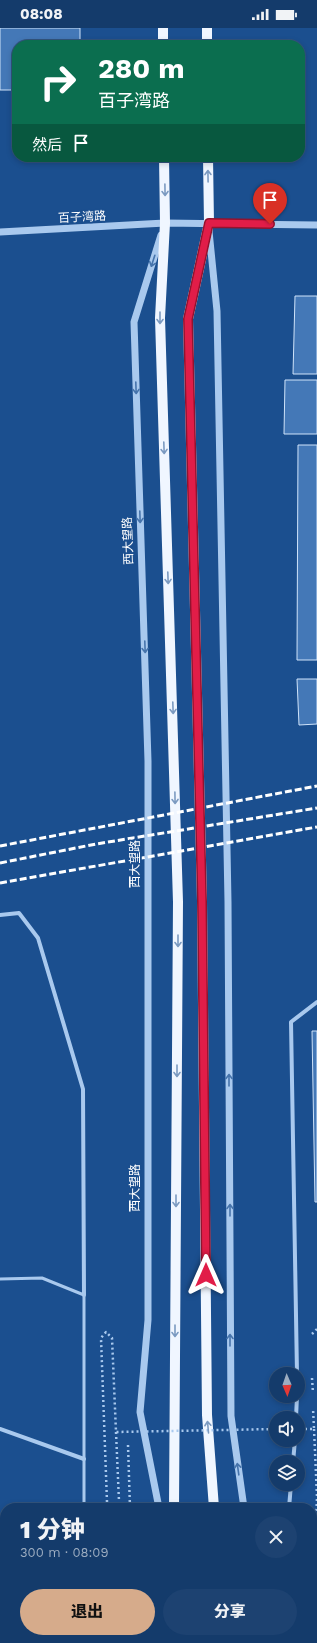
<!DOCTYPE html>
<html lang="zh">
<head>
<meta charset="utf-8">
<style>
  :root { --surface:#143b6b; --page:#1d4271; --text:#f1f3f6; --muted:#9dadc1; --line:#33557e; --accent:#d6ab8b }
  body { margin:0; font-family:"Work Sans","Noto Sans SC",sans-serif; background:var(--page); color:var(--text); height:100vh; display:flex; flex-direction:column; font-size:15px; white-space:nowrap }
  * { box-sizing:border-box; margin:0 }
  p { font-size:13px; color:var(--muted) }
  .icon { flex:none; width:22px; height:22px; fill:none; stroke:currentColor; stroke-width:2; stroke-linecap:round; stroke-linejoin:round }
  .map { position:relative; flex:1; overflow:hidden }
  .sheet { position:absolute; left:0px; top:1475px; width:317px; height:140px; display:flex; flex-direction:column; background:var(--surface); border-radius:16px 16px 0 0; box-shadow:0 2px 6px #0003,0 0 0 1px var(--line) }
  .sheet>* { flex:none }
  .hud { position:absolute; left:12px; top:12px; width:293px; height:122px; border-radius:16px; box-shadow:0 2px 6px #0003,0 0 0 1px var(--line); background:#0b6e4f; color:#fff; overflow:hidden }
  .needle { width:26px; rotate:178deg }
  .controls { position:absolute; left:269px; top:1339px; display:grid; gap:8px }
  .controls a { display:grid; place-items:center; width:36px; height:36px; border-radius:50%; background:var(--surface); box-shadow:0 2px 6px #0003,0 0 0 1px var(--line); font-size:20px }
  .pin { position:absolute; display:grid; place-items:center; width:34px; height:34px; color:#fff; margin:-41px -17px; border-radius:50% 50% 50% 0; rotate:-45deg; box-shadow:0 0 4px #0007 }
  .pin .icon { rotate:45deg }
  .me { position:absolute; width:44px; margin:-22px; rotate:0deg; stroke-linejoin:round; filter:drop-shadow(0 0 3px #0008) }
  .turn { display:flex; align-items:center; gap:14px; height:84px; padding:0 20px; font-size:18px }
  .turn .icon { width:52px; height:52px; stroke-width:2.5 }
  .turn b { display:block; font-size:28px; line-height:34px }
  .then { display:flex; align-items:center; height:38px; padding:0 20px; background:#0003; gap:8px; font-size:15px }
  .round { display:grid; place-items:center; flex:none; width:42px; height:42px; border-radius:21px; background:var(--page) }
  .head { display:flex; align-items:center; justify-content:space-between; height:68px; padding:0 20px }
  h1 { font-size:24px; font-weight:800; line-height:30px }
  .primary-button { display:flex; gap:8px; margin-top:auto; padding:8px 20px }
  .primary-button a { flex:1; height:46px; border-radius:24px; background:var(--accent); color:#111; font-size:16px; font-weight:800; line-height:46px; text-align:center }
  .primary-button a+a { background:var(--page); color:var(--text) }
  .status { display:flex; justify-content:space-between; align-items:center; height:28px; padding:0 20px; background:var(--surface); direction:ltr }
  .status svg { height:11px; fill:currentColor }
  .map>svg:first-child { display:block }
</style>
</head>
<body>
<div class="status"><b>08:08</b><svg viewBox="0 0 49 12"><path d="M0 12V9h3v3zM5 12V6h3v6zM10 12V3h3v9zM15 12V0h3v12zM26 1h20v11H26zM47 4h2v5h-2z"/></svg></div>
<div class="map">
<svg width="317" height="1615" viewBox="0 0 317 1615">
  <rect width="100%" height="100%" fill="#1b4f8f"/>
  <g fill="#4478b7" stroke="#cfe3fa">
    <polygon points="0,0 80,0 80,17 17,17 17,62 0,62"/>
    <polygon points="295,268 317,268 317,346 293,346"/>
    <polygon points="285,352 317,352 317,406 284,406"/>
    <polygon points="298,417 317,417 317,632 297,632"/>
    <polygon points="297,651 317,651 317,696 299,697"/>
    <polygon points="312,1003 317,1003 317,1174 315,1174"/>
  </g>
  <g fill="none" stroke-linecap="round" stroke-linejoin="round">
    <g stroke="#a9c9ee" stroke-width="2.5" stroke-dasharray="2 3" stroke-linecap="butt">
      <polyline points="312,1306 317,1301"/>
      <polyline points="312,1350 313,1365"/>
      <polyline points="305,1401 314,1401 313,1380"/>
      <polyline points="314,1401 317,1469 314,1544"/>
      <polyline points="116,1404 119,1473"/>
      <polyline points="128,1417 130,1480"/>
      <polyline points="315,1573 316,1615"/>
      <polyline points="135,1610 136,1615"/>
    </g>
    <polyline stroke="#a9c9ee" stroke-width="3" points="0,1251 42,1250 84,1267 84,1480"/>
    <g stroke="#a9c9ee" stroke-width="4">
      <polyline points="0,887 19,885 38,910 83,1061 84,1267"/>
      <polyline points="297,1346 291,994 317,974"/>
      <polyline points="296,1390 297,1368"/>
      <polyline points="0,1401 84,1431"/>
      <polyline points="293,1434 295,1412"/>
      <polyline points="289,1480 291,1456"/>
      <polyline points="312,1559 317,1558"/>
    </g>
    <g stroke="#a9c9ee" stroke-width="7">
      <polyline points="209,203 217,283 228,874 231,1388 244,1480"/>
      <polyline points="0,204 165,195 317,197"/>
      <polyline points="159,1480 140,1384 148,1292 148,733 134,294 161,207"/>
      <polyline points="262,1610 263,1615"/>
    </g>
    <g stroke="#f0f6ff" stroke-width="10">
      <polyline points="163,0 163,17"/>
      <polyline points="207,0 207,17"/>
      <polyline points="164,129 165,195 160,290 178,874 174,1480"/>
      <polyline points="208,129 209,195 188,291 202,873 207,1387 214,1480"/>
      <polyline points="179,1610 179,1615"/>
      <polyline points="225,1610 225,1615"/>
    </g>
    <g stroke="#fff" stroke-width="3" stroke-dasharray="7 3" stroke-linecap="butt">
      <polyline points="0,818 317,758"/>
      <polyline points="0,835 96,816 317,780"/>
      <polyline points="0,855 317,799"/>
    </g>
    <polyline stroke="#a9c9ee" stroke-width="2.5" stroke-dasharray="2 3" stroke-linecap="butt" points="107,1474 101,1310 106,1304 112,1310 116,1404 276,1401"/>
  </g>
  <defs><path id="oneway-shaft" d="M-6 0H5M1.5-3L5.5 0L1.5 3" fill="none" stroke-width="1.6" stroke-linecap="round" stroke-linejoin="round"/></defs>
  <g stroke="#7b9ac1">
    <use href="#oneway-shaft" transform="translate(208 148) rotate(-91)"/>
    <use href="#oneway-shaft" transform="translate(165 162) rotate(89)"/>
    <use href="#oneway-shaft" transform="translate(160 290) rotate(90)"/>
    <use href="#oneway-shaft" transform="translate(164 420) rotate(88)"/>
    <use href="#oneway-shaft" transform="translate(168 550) rotate(88)"/>
    <use href="#oneway-shaft" transform="translate(173 680) rotate(88)"/>
    <use href="#oneway-shaft" transform="translate(175 770) rotate(89)"/>
    <use href="#oneway-shaft" transform="translate(178 913) rotate(90)"/>
    <use href="#oneway-shaft" transform="translate(177 1043) rotate(90)"/>
    <use href="#oneway-shaft" transform="translate(176 1173) rotate(90)"/>
    <use href="#oneway-shaft" transform="translate(175 1303) rotate(90)"/>
    <use href="#oneway-shaft" transform="translate(208 1399) rotate(-95)"/>
  </g>
  <g stroke="#4674ac">
    <use href="#oneway-shaft" transform="translate(153 233) rotate(108)"/>
    <use href="#oneway-shaft" transform="translate(136 360) rotate(88)"/>
    <use href="#oneway-shaft" transform="translate(140 489) rotate(88)"/>
    <use href="#oneway-shaft" transform="translate(145 619) rotate(88)"/>
    <use href="#oneway-shaft" transform="translate(229 1052) rotate(-90)"/>
    <use href="#oneway-shaft" transform="translate(230 1182) rotate(-90)"/>
    <use href="#oneway-shaft" transform="translate(230 1312) rotate(-90)"/>
    <use href="#oneway-shaft" transform="translate(238 1441) rotate(-98)"/>
  </g>
  <g fill="none" stroke-linecap="round" stroke-linejoin="round">
    <defs>
      <polyline id="route" points="206,1247 202,873 188,291 209,195 270,196"/>
    </defs>
    <use href="#route" stroke="#92132f" stroke-width="10"/>
    <use href="#route" stroke="#e11d48" stroke-width="7"/>
  </g>
  <g text-anchor="middle" stroke-width="3.5" stroke-linejoin="round" paint-order="stroke">
    <g font-size="12" fill="#fff" stroke="#1b4f8f">
      <text transform="translate(82 189) rotate(-3)" y="4">百子湾路</text>
      <text transform="translate(128 513) rotate(-92)" y="4">西大望路</text>
      <text transform="translate(135 836) rotate(-90)" y="4">西大望路</text>
      <text transform="translate(135 1160) rotate(-90)" y="4">西大望路</text>
    </g>
  </g>
</svg>
<div class="controls">
<a><svg class="needle" viewBox="-14 -14 28 28"><path d="M0-13l5 13h-10z" fill="#e53935"/><path d="M0 13l5-13h-10z" fill="#9dadc1"/></svg></a>
<a><svg class="icon" aria-label="sound" viewBox="0 0 24 24"><path d="M4 9h4l5-4v14l-5-4H4zM17 9q2 3 0 6"/></svg></a>
<a><svg class="icon" aria-label="layers" viewBox="0 0 24 24"><path d="M12 4l9 5-9 5-9-5zM3 14l9 5 9-5"/></svg></a>
</div>
<div class="pin" style="left:270px;top:196px;background:#d93025"><svg class="icon" aria-label="arrive" viewBox="0 0 24 24"><path d="M6 21V4h12l-3 4 3 4H6"/></svg></div>
<svg class="me" style="left:206px;top:1247px" viewBox="-20 -20 40 40"><path d="M0-17L14 15 0 8-14 15z" fill="#e11d48" stroke="#fff" stroke-width="4"/></svg>
<div class="hud">
<div class="turn"><svg class="icon" aria-label="right" viewBox="0 0 24 24"><path d="M7 20v-9h11M14 6l5 5-5 5"/></svg><div><b>280 m</b>百子湾路</div></div>
<div class="then">然后<svg class="icon" aria-label="arrive" viewBox="0 0 24 24"><path d="M6 21V4h12l-3 4 3 4H6"/></svg></div>
</div>
<section class="sheet">
<div class="head"><div><h1>1 分钟</h1><p>300 m · 08:09</p></div><a class="round"><svg class="icon" aria-label="close" viewBox="0 0 24 24"><path d="M6 6l12 12M18 6L6 18"/></svg></a></div>
<div class="primary-button"><a>退出</a><a>分享</a></div>
</section>
</div>
</body>
</html>
